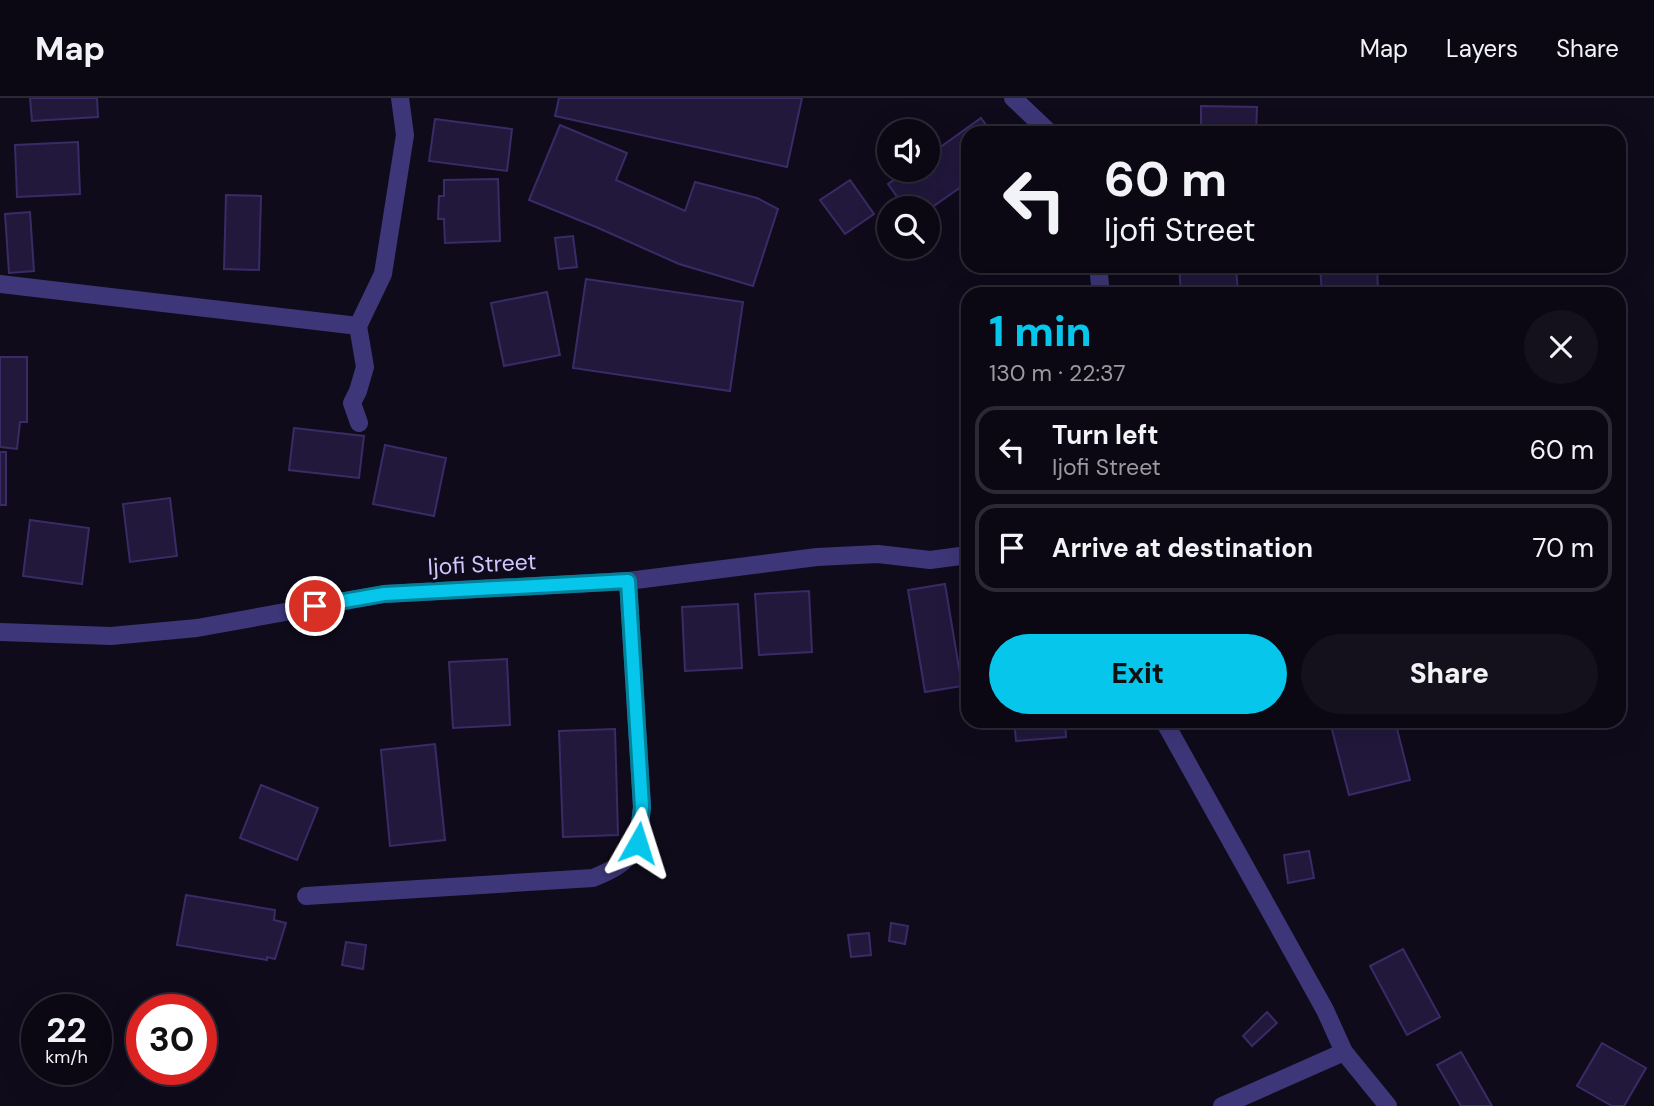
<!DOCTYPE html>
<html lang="en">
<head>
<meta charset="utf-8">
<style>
  :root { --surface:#0b0814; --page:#14111d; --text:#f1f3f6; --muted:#9a9aa0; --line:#2b2934; --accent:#06c7eb }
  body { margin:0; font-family:"DM Sans",sans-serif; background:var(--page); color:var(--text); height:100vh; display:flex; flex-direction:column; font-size:26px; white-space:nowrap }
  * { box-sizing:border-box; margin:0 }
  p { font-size:23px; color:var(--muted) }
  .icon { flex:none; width:38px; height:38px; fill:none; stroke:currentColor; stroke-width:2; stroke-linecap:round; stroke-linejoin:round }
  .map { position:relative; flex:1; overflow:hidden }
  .details { position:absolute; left:961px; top:189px; width:665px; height:441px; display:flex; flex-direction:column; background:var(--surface); border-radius:21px; box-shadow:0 7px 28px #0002,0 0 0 2px var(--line) }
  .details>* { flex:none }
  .top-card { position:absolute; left:961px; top:28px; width:665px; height:147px; border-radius:21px; box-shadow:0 7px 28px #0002,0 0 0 2px var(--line); background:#0b0814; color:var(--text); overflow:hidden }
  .tools { position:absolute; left:877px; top:21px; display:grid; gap:14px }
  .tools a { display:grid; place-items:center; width:63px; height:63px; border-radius:50%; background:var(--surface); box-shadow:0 7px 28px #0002,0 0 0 2px var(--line); font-size:35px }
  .speed { position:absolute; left:21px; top:896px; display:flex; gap:14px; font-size:35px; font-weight:700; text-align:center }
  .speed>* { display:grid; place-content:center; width:91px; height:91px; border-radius:50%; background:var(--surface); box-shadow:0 7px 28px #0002,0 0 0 2px var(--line); line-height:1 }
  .speed small { font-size:18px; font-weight:400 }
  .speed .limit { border:10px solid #d22; background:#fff; color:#111 }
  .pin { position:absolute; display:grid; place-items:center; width:60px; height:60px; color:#fff; margin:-30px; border:4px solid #fff; border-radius:50%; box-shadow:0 2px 7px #0007 }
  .me { position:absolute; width:77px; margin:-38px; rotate:6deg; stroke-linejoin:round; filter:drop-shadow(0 0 5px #0008) }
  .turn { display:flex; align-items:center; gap:24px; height:147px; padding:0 28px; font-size:32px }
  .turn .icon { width:91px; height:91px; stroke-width:2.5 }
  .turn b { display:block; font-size:49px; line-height:60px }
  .round { display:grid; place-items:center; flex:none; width:74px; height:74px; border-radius:37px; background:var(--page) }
  .summary { display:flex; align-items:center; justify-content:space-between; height:119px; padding:0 28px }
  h1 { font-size:42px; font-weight:800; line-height:52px; color:var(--accent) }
  .button { display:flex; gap:14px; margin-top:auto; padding:14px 28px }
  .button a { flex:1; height:80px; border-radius:42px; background:var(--accent); color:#111; font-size:28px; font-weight:800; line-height:80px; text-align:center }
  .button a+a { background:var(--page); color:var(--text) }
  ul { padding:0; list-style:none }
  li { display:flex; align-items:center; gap:21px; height:88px; margin:0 14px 10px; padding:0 14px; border:4px solid var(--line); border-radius:21px }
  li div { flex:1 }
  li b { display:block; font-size:26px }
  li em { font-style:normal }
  header { display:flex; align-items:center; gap:42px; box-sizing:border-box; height:98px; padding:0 35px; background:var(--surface); border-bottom:2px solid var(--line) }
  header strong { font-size:33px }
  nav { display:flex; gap:38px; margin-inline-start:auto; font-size:24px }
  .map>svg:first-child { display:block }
</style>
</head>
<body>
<header>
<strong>Map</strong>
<nav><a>Map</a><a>Layers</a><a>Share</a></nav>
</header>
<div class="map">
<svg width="1654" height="1008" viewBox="0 0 1654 1008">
  <rect width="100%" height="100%" fill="#0f0b1b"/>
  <g fill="#21183c" stroke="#3a2b67" stroke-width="2">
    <polygon points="30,0 97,0 98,19 32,23"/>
    <polygon points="559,0 802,0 787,69 555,18"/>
    <polygon points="1201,8 1257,9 1256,35 1201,35"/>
    <polygon points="981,20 992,35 968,35 968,84 928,112 928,110 905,110 888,86 908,72 928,72 928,58"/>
    <polygon points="435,21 512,31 507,73 429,63"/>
    <polygon points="560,27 627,55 616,82 685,113 695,84 757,100 778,111 753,188 679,166 596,129 529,102"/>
    <polygon points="78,44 80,96 17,99 15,47"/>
    <polygon points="498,81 500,143 445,145 444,121 438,121 439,98 444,98 444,82"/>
    <polygon points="850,82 874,116 845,136 820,102"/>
    <polygon points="226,97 261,98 259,172 224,171"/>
    <polygon points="30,114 34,173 9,175 5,116"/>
    <polygon points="573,138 577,169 559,171 555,140"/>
    <polygon points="1179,168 1236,168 1238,196 1181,196"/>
    <polygon points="1320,168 1377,168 1378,193 1322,196"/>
    <polygon points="586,181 743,204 730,293 573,270"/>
    <polygon points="547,194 560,257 504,268 491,205"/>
    <polygon points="0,259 27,259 27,324 20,324 17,351 0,349"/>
    <polygon points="294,330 364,338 359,380 289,372"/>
    <polygon points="385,347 446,360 434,418 373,406"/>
    <rect x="0" y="354" width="6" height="53"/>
    <polygon points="170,400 177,458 130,464 123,406"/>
    <polygon points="30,422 89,430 82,486 23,478"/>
    <polygon points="945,486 962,588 925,594 908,492"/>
    <polygon points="809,493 812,554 759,557 755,496"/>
    <polygon points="738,506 742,570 685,573 682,509"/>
    <polygon points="507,561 510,627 453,630 449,564"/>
    <polygon points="1014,623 1065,623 1066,639 1016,643"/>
    <polygon points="1395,623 1410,682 1349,697 1330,624"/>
    <polygon points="615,631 618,737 563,739 559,633"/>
    <polygon points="435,646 445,742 390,748 381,652"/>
    <polygon points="261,687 318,710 297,762 240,740"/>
    <polygon points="1309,753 1314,780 1288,785 1284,757"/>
    <polygon points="186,797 275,812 274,822 286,825 275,861 267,859 267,862 177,847"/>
    <polygon points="891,825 908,828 905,846 889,843"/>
    <polygon points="869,835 871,857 851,859 848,837"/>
    <polygon points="346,844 366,847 363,871 342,867"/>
    <polygon points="1403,851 1440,919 1407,937 1370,868"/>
    <polygon points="1267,914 1277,925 1252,948 1243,938"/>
    <polygon points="1602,945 1646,970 1624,1008 1612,1008 1577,988"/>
    <polygon points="1461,954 1492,1008 1461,1008 1437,967"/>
  </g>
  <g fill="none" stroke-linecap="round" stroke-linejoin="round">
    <g stroke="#3d3779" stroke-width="18">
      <polyline points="1013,0 1050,35"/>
      <polyline points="1098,168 1101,196"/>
      <polyline points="0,186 358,228"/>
      <polyline points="359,325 352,305 358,293 365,269 358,228 383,176 405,37 400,0"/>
      <polyline points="0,534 111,538 197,530 384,496 628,483 817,459 878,456 930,462 968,457"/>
      <polyline points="1164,623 1325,912 1344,954 1388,1008"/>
      <path d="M306,798L593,780C635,763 637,752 642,709L628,483"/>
      <polyline points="1222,1008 1344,954"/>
    </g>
  </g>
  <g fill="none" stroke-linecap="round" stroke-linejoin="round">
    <defs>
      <polyline id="route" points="315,508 384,496 628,483 642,709 638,745"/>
    </defs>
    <use href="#route" stroke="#048199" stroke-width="18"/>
    <use href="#route" stroke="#06c7eb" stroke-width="12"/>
  </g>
  <g text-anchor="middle" stroke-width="6" stroke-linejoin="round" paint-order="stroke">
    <g font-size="23" fill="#d0c7fe" stroke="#0f0b1b">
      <text transform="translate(482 466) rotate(-3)" y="8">Ijofi Street</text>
    </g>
  </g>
</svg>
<div class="tools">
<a><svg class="icon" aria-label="sound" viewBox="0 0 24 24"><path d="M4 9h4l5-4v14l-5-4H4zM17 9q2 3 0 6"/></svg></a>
<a><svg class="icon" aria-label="search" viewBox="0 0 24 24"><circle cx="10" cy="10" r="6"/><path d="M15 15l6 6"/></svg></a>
</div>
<div class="speed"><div>22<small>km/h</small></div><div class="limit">30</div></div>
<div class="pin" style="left:315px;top:508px;background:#d93025"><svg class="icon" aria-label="arrive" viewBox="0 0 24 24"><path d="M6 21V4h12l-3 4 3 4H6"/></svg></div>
<svg class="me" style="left:638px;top:745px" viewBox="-20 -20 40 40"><path d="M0-17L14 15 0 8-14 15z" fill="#06c7eb" stroke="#fff" stroke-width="4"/></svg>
<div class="top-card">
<div class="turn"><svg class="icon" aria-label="left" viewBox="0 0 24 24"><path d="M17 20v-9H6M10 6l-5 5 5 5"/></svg><div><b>60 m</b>Ijofi Street</div></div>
</div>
<section class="details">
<div class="summary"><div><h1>1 min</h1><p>130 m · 22:37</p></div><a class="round"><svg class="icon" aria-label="close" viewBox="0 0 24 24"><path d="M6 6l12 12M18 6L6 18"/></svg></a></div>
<ul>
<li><svg class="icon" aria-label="left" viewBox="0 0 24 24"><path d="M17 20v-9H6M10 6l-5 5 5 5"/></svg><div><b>Turn left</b><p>Ijofi Street</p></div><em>60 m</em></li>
<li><svg class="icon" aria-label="arrive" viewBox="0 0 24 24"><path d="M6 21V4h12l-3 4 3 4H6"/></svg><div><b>Arrive at destination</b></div><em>70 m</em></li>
</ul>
<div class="button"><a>Exit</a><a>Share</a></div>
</section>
</div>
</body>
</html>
